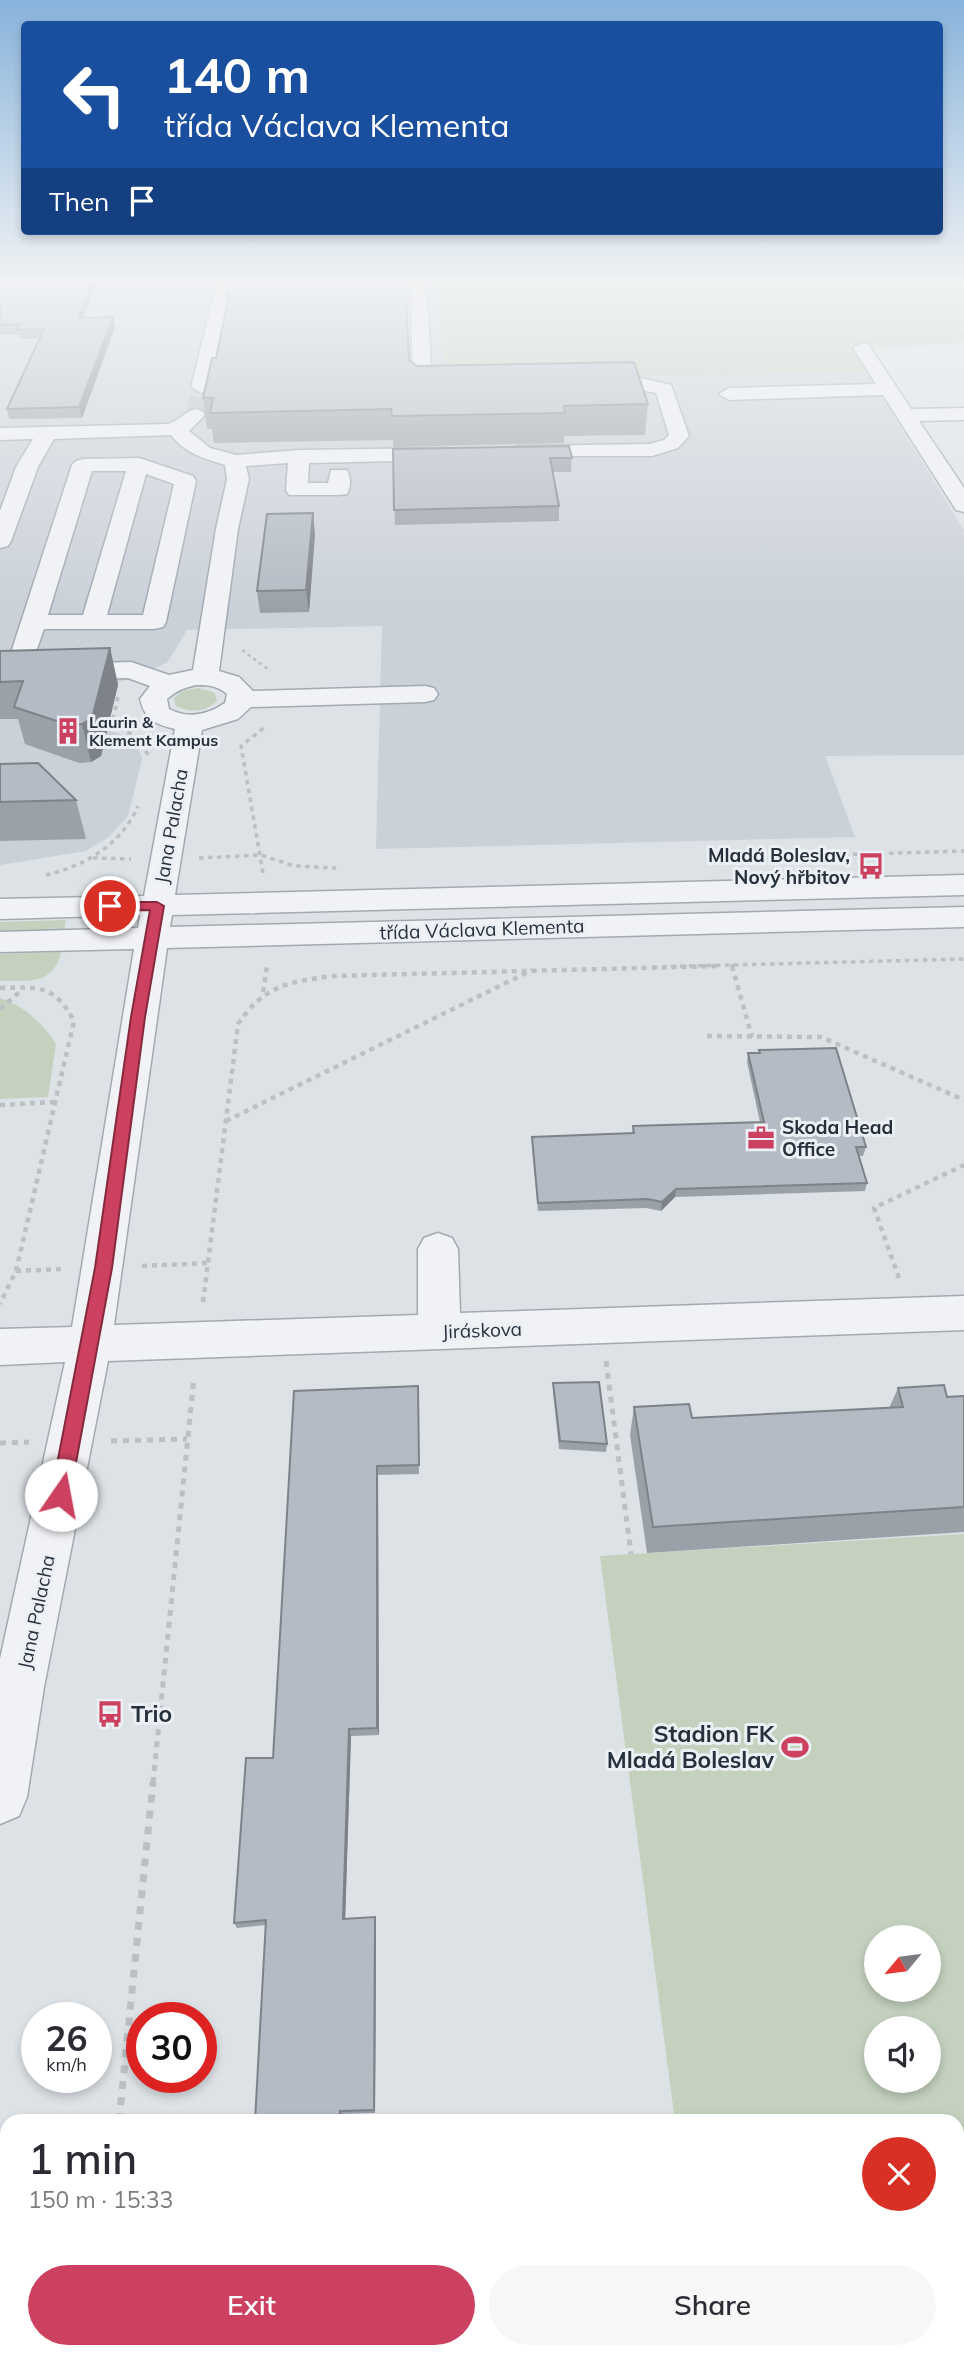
<!DOCTYPE html>
<html lang="en">
<head>
<meta charset="utf-8">
<style>
  :root { --surface:#fff; --page:#f7f7f7; --text:#2b2b33; --muted:#7c7c81; --accent:#cd4160 }
  body { margin:0; font-family:Mulish,sans-serif; background:var(--page); color:var(--text); height:100vh; display:flex; flex-direction:column; font-size:26px; white-space:nowrap }
  * { box-sizing:border-box; margin:0 }
  p { font-size:23px; color:var(--muted) }
  .icon { flex:none; width:38px; height:38px; fill:none; stroke:currentColor; stroke-width:2; stroke-linecap:round; stroke-linejoin:round }
  .map { position:relative; flex:1; overflow:hidden }
  .side { position:absolute; left:0px; top:2114px; width:964px; height:245px; display:flex; flex-direction:column; background:var(--surface); border-radius:21px 21px 0 0; box-shadow:0 4px 10px #0003 }
  .side>* { flex:none }
  .guide { position:absolute; left:21px; top:21px; width:922px; height:214px; border-radius:7px; box-shadow:0 4px 10px #0003; background:#1a4fa0; color:#fff; overflow:hidden }
  .needle { width:46px; rotate:241deg }
  .controls { position:absolute; left:864px; top:1925px; display:grid; gap:14px }
  .controls a { display:grid; place-items:center; width:77px; height:77px; border-radius:50%; background:var(--surface); box-shadow:0 4px 10px #0003; font-size:35px }
  .speed { position:absolute; left:21px; top:2002px; display:flex; gap:14px; font-size:35px; font-weight:700; text-align:center }
  .speed>* { display:grid; place-content:center; width:91px; height:91px; border-radius:50%; background:var(--surface); box-shadow:0 4px 10px #0003; line-height:1 }
  .speed small { font-size:18px; font-weight:400 }
  .speed .limit { border:10px solid #d22; background:#fff; color:#111 }
  .pin { position:absolute; display:grid; place-items:center; width:60px; height:60px; color:#fff; margin:-30px; border:4px solid #fff; border-radius:50%; box-shadow:0 2px 7px #0007 }
  .me { position:absolute; width:77px; margin:-38px; rotate:12deg; stroke-linejoin:round; filter:drop-shadow(0 0 5px #0008) }
  .turn { display:flex; align-items:center; gap:24px; height:147px; padding:0 28px; font-size:32px }
  .turn .icon { width:91px; height:91px; stroke-width:2.5 }
  .turn b { display:block; font-size:49px; line-height:60px }
  .then { display:flex; align-items:center; height:66px; padding:0 28px; background:#0003; gap:14px; font-size:26px }
  .round { display:grid; place-items:center; flex:none; width:74px; height:74px; border-radius:37px; background:var(--page) }
  .overview { display:flex; align-items:center; justify-content:space-between; height:119px; padding:0 28px }
  h1 { font-size:42px; font-weight:600; line-height:52px }
  .action { display:flex; gap:14px; margin-top:auto; padding:14px 28px }
  .action a { flex:1; height:80px; border-radius:42px; background:var(--accent); color:#fff; font-size:28px; font-weight:600; line-height:80px; text-align:center }
  .action a+a { background:var(--page); color:var(--text) }
  .map>svg:first-child { display:block }
</style>
</head>
<body>
<div class="map">
<svg width="964" height="2359" viewBox="0 0 964 2359">
  <rect width="100%" height="100%" fill="#dde2e7"/>
  <polygon fill="#cbd1d9" points="0,278 435,278 445,381 867,372 964,530 964,755 825,756 855,837 376,849 382,626 187,630 167,663 95,692 89,725 124,735 138,747 142,759 128,816 109,837 86,851 0,865"/>
  <g fill="#c4d1be" fill-rule="evenodd">
    <polygon points="435,278 964,278 964,341 955,344 853,349 867,372 445,381"/>
    <path d="M199,688L215,693L217,701C206,712 190,713 176,706L174,699C180,690 190,689 199,688Z"/>
    <polygon points="66,920 64,931 0,932 0,922"/>
    <path d="M61,952C53,986 29,980 0,981V954Z"/>
    <path d="M0,998C26,1007 41,1022 56,1044L48,1097L0,1099Z"/>
    <path d="M964,1534V2223L957,2224V2121H675L600,1556ZM929,1937V1990H877V1937ZM929,2028V2081H877V2028Z"/>
  </g>
  <g fill="none" stroke-linecap="round" stroke-linejoin="round">
    <polyline stroke="#b9bfc5" stroke-width="18" stroke-dasharray="18 10" stroke-linecap="butt" points="195,415 201,387"/>
    <defs>
      <g id="minor">
        <polygon points="218,278 234,278 211,387 201,393 191,387"/>
        <polygon points="410,278 426,278 432,381 463,382 466,386 463,390 423,393 413,387"/>
        <polygon points="862,343 868,344 911,409 964,408 964,420 919,421 964,488 964,512 956,510 883,395 729,400 719,394 729,388 876,384 853,348"/>
        <polygon points="590,377 636,377 671,385 689,436 678,448 652,456 511,456 508,452 511,448 518,446 650,444 664,440 669,435 656,393 636,389 583,387 580,383 583,379"/>
        <path d="M195,409L202,411L205,415L189,431L210,448L236,455L299,450L444,448L451,450L454,454L451,458L444,460L309,463L308,483H328L331,470H347C351,477 351,487 347,494L339,495H289L286,490L288,463L246,466L249,479L238,529L219,671L239,677L253,691L425,686L434,688L438,694L434,700L425,702L251,707L238,719L202,730L175,895L964,875V895L172,915L170,927L964,907V927L167,948L114,1325L418,1315V1249L424,1238L438,1233L452,1238L458,1249L460,1313L964,1296V1330L108,1361L44,1687L27,1797L19,1816L0,1824V1659L65,1362L0,1365V1329L72,1327L134,949L0,952V932L138,928L140,915L0,919V899L144,896L175,729C155,724 145,720 140,699L150,686L128,678L61,680L52,678L48,672L52,666L61,664L131,662L169,675L193,670L216,529L227,479L225,465C203,458 186,454 171,435L54,439L38,467L11,541L8,546L0,548V511L16,467L33,439L0,440V428L168,424C179,421 184,412 195,409ZM197,685C209,685 218,686 227,694L225,703C207,715 188,719 169,709L167,699C176,691 185,687 197,685Z"/>
        <path d="M139,458L193,476L196,481L166,622L163,627L154,629H44L26,680L17,682L8,680L4,674L72,465L76,461L83,459ZM92,471H126L83,615H48ZM146,474L174,484L143,615H107Z"/>
      </g>
    </defs>
    <use href="#minor" stroke="#a3a9b1" stroke-width="3"/>
    <g stroke="#bcc0c5" stroke-width="2" stroke-dasharray="2.5 2.5" stroke-linecap="butt">
      <polyline points="749,278 758,296 830,295 851,329"/>
      <polyline points="833,300 920,297 927,292 917,278"/>
      <polyline points="888,336 964,335"/>
    </g>
    <polyline stroke="#bcc0c5" stroke-width="2.5" stroke-dasharray="3.5 3.5" stroke-linecap="butt" points="242,650 269,670"/>
    <g stroke="#bcc0c5" stroke-width="3.5" stroke-dasharray="4.5 4.5" stroke-linecap="butt">
      <polyline points="118,697 112,724 135,736 149,756"/>
      <polyline points="799,856 964,851"/>
      <polyline points="93,858 131,859"/>
      <polyline points="199,858 261,855 294,866 336,868"/>
      <polyline points="263,873 241,746 265,727"/>
      <path d="M46,875C85,866 122,844 138,806"/>
      <polyline points="732,964 733,967"/>
      <polyline points="653,967 964,959"/>
    </g>
    <g stroke="#bcc0c5" stroke-width="4.5" stroke-dasharray="5 5" stroke-linecap="butt">
      <polyline points="732,966 752,1037"/>
      <path d="M0,988C39,987 54,984 74,1021L16,1271L0,1304"/>
      <polyline points="263,992 267,966"/>
      <polyline points="0,1009 23,989"/>
      <polyline points="707,1036 821,1037 964,1100"/>
      <polyline points="0,1105 55,1102"/>
      <polyline points="226,1121 532,970"/>
      <polyline points="142,1266 208,1263"/>
      <polyline points="16,1271 64,1269"/>
      <polyline points="899,1278 874,1208 964,1165"/>
      <path d="M203,1302L238,1024C265,985 288,982 333,976L718,966"/>
    </g>
    <g stroke="#bcc0c5" stroke-width="5" stroke-dasharray="6 6" stroke-linecap="butt">
      <polyline points="606,1361 631,1554"/>
      <polyline points="111,1441 187,1439"/>
      <polyline points="0,1443 29,1442"/>
      <polyline points="153,1783 194,1377"/>
    </g>
    <g stroke="#bcc0c5" stroke-width="7" stroke-dasharray="8 8" stroke-linecap="butt">
      <polyline points="119,2121 153,1782"/>
      <polyline points="93,2359 94,2352"/>
    </g>
    <use href="#minor" fill="#f0f2f5" fill-rule="evenodd"/>
  </g>
  <g fill="#9ba1a9">
    <polygon points="0,278 83,318 113,317 115,327 82,418 9,419 7,409 39,339 19,339 18,334 0,335"/>
    <polygon points="229,278 409,360 417,366 648,404 645,435 564,436 564,443 393,447 393,440 214,443 212,429 207,429 203,398 216,358 227,305 226,295"/>
    <polygon points="393,449 572,458 571,472 553,472 559,506 559,521 395,525"/>
    <polygon points="315,534 309,612 260,613 257,591"/>
    <polygon points="110,648 118,685 101,756 91,762 79,763 25,744 18,719 0,719 0,651"/>
    <polygon points="0,764 76,800 86,839 0,841"/>
    <polygon points="759,1050 866,1147 863,1156 859,1156 867,1183 865,1191 675,1197 661,1211 646,1208 538,1211 532,1146 532,1137 632,1133 633,1126 760,1122 747,1062 748,1053 758,1053"/>
    <polygon points="553,1383 607,1444 606,1452 559,1449 553,1391"/>
    <polygon points="418,1386 419,1474 378,1475 379,1735 351,1736 345,1919 376,1922 375,2113 342,2114 342,2121 255,2121 266,1925 237,1928 234,1923 273,1758 294,1391"/>
    <polygon points="898,1388 947,1397 964,1396 964,1532 647,1553 630,1435 634,1407 692,1418 889,1408"/>
    <polygon points="800,2352 957,2352 964,2359 801,2359"/>
  </g>
  <g fill="#7e8389">
    <polygon points="94,278 100,278 79,328 78,318"/>
    <polygon points="113,317 115,327 82,418 79,407"/>
    <polygon points="313,513 315,534 309,612 306,590"/>
    <polygon points="110,648 118,685 101,756 91,762 82,724"/>
    <polygon points="676,1189 675,1197 661,1211 662,1202"/>
    <polygon points="377,1466 378,1475 379,1735 377,1728"/>
    <polygon points="349,1729 351,1736 345,1925 343,1919"/>
    <polygon points="375,1917 376,1922 375,2113 374,2110"/>
  </g>
  <g fill="#b4bbc4" stroke="#7e8389" stroke-width="2">
    <polygon points="0,278 94,278 78,318 113,317 79,407 7,409 44,329 17,330 20,324 0,325"/>
    <polygon points="229,278 405,278 409,360 417,366 634,362 648,404 564,406 565,413 392,416 391,409 210,413 213,398 203,398 212,358 216,358 229,295 226,295"/>
    <polygon points="569,446 572,458 550,458 559,506 394,510 393,449"/>
    <polygon points="313,513 306,590 257,591 267,514"/>
    <polygon points="110,648 92,718 82,724 69,725 14,707 23,681 0,682 0,651"/>
    <polygon points="38,763 76,800 0,802 0,764"/>
    <polygon points="836,1048 866,1147 856,1147 867,1183 676,1189 662,1202 648,1199 538,1203 532,1137 634,1133 633,1126 764,1122 748,1053 760,1053 759,1050"/>
    <polygon points="599,1382 607,1444 560,1441 553,1383"/>
    <polygon points="944,1385 947,1397 964,1396 964,1507 653,1527 634,1407 689,1404 692,1418 903,1407 898,1388"/>
    <polygon points="418,1386 419,1465 377,1466 377,1728 349,1729 343,1919 375,1917 374,2110 340,2111 340,2121 255,2121 266,1920 234,1923 246,1758 273,1758 294,1391"/>
    <polygon points="957,2228 964,2228 964,2359 816,2359 814,2352 957,2352"/>
    <polygon points="204,2352 336,2352 336,2359 203,2359"/>
  </g>
  <linearGradient id="sky" x2="0" y2="1"><stop stop-color="#88b3db"/><stop offset="0.46" stop-color="#f0f2f4"/><stop offset="1" stop-color="#f0f2f4" stop-opacity="0"/></linearGradient>
  <rect width="964" height="609" fill="url(#sky)"/>
  <polygon fill="#cd4160" stroke="#852a3e" stroke-width="2" points="157,902 164,906 145,1017 112,1268 70,1495 67,1501 61,1504 54,1501 51,1495 95,1268 131,1017 150,910 110,911 103,906 110,902"/>
  <defs>
    <symbol id="building-bare" viewBox="-9 -9 18 18"><path d="M-4-6H4V6H1V3H-1V6H-4ZM-2.5-4.3h1.7v1.8h-1.7ZM.8-4.3h1.7v1.8H.8ZM-2.5-1h1.7V.8h-1.7ZM.8-1h1.7V.8H.8Z" fill="#cd4160" stroke="#ecf0f5" stroke-width="2.5" paint-order="stroke"/></symbol>
    <symbol id="bus-bare" viewBox="-9 -9 18 18"><path d="M-5-6H5V4H4V6H2V4H-2V6H-4V4H-5ZM-3.5-4V0h7V-4ZM-3.5 1.2v1.5H-2V1.2ZM2 1.2v1.5H3.5V1.2Z" fill="#cd4160" stroke="#ecf0f5" stroke-width="2.5" paint-order="stroke"/></symbol>
    <symbol id="office-bare" viewBox="-9 -9 18 18"><path d="M-6-3h4V-5.5h4V-3h4V5H-6ZM-1-4.5V-3h2v-1.5ZM-6 0V1H6V0Z" fill="#cd4160" stroke="#ecf0f5" stroke-width="2.5" paint-order="stroke"/></symbol>
    <symbol id="stadium-bare" viewBox="-9 -9 18 18"><path d="M0-5a6.5 5 0 1 0 0 10a6.5 5 0 1 0 0-10ZM-3.5-1.8h7v3.6h-7Z" fill="#cd4160" stroke="#ecf0f5" stroke-width="2.5" paint-order="stroke"/></symbol>
  </defs>
  <g fill-rule="evenodd">
    <use href="#building-bare" x="49" y="712" width="38" height="38"/>
    <use href="#bus-bare" x="852" y="847" width="38" height="38"/>
    <use href="#office-bare" x="742" y="1119" width="38" height="38"/>
    <use href="#bus-bare" x="91" y="1695" width="38" height="38"/>
    <use href="#stadium-bare" x="776" y="1728" width="38" height="38"/>
  </g>
  <g text-anchor="middle" stroke-width="6" stroke-linejoin="round" paint-order="stroke">
    <g font-size="16" font-weight="bold" fill="#27313d" stroke="#ecf0f5" text-anchor="start">
      <text x="89" y="728">Laurin &amp;<tspan x="89" dy="18">Klement Kampus</tspan></text>
    </g>
    <g font-size="19" fill="#27313d" stroke="#ecf0f5">
      <text transform="translate(171 826) rotate(-80)" y="7">Jana Palacha</text>
      <text transform="translate(482 929) rotate(-2)" y="7">třída Václava Klementa</text>
      <text transform="translate(482 1330) rotate(-2)" y="7">Jiráskova</text>
      <text transform="translate(36 1612) rotate(-78)" y="7">Jana Palacha</text>
    </g>
    <g font-size="19" font-weight="bold" fill="#27313d" stroke="#ecf0f5" text-anchor="end">
      <text x="850" y="862">Mladá Boleslav,<tspan x="850" dy="22">Nový hřbitov</tspan></text>
      <text x="782" y="1134" text-anchor="start">Skoda Head<tspan x="782" dy="22">Office</tspan></text>
    </g>
    <g font-size="23" font-weight="bold" fill="#27313d" stroke="#ecf0f5" text-anchor="start">
      <text x="131" y="1722">Trio</text>
      <text x="774" y="1742" text-anchor="end">Stadion FK<tspan x="774" dy="26">Mladá Boleslav</tspan></text>
    </g>
  </g>
</svg>
<div class="controls">
<a><svg class="needle" viewBox="-14 -14 28 28"><path d="M0-13l5 13h-10z" fill="#e53935"/><path d="M0 13l5-13h-10z" fill="#7c7c81"/></svg></a>
<a><svg class="icon" aria-label="sound" viewBox="0 0 24 24"><path d="M4 9h4l5-4v14l-5-4H4zM17 9q2 3 0 6"/></svg></a>
</div>
<div class="speed"><div>26<small>km/h</small></div><div class="limit">30</div></div>
<div class="pin" style="left:110px;top:906px;background:#d93025"><svg class="icon" aria-label="arrive" viewBox="0 0 24 24"><path d="M6 21V4h12l-3 4 3 4H6"/></svg></div>
<svg class="me" style="left:61px;top:1495px" viewBox="-20 -20 40 40"><circle r="19" fill="#fff"/><path d="M0-13L10 11 0 6-10 11z" fill="#cd4160"/></svg>
<div class="guide">
<div class="turn"><svg class="icon" aria-label="left" viewBox="0 0 24 24"><path d="M17 20v-9H6M10 6l-5 5 5 5"/></svg><div><b>140 m</b>třída Václava Klementa</div></div>
<div class="then">Then<svg class="icon" aria-label="arrive" viewBox="0 0 24 24"><path d="M6 21V4h12l-3 4 3 4H6"/></svg></div>
</div>
<section class="side">
<div class="overview"><div><h1>1 min</h1><p>150 m · 15:33</p></div><a class="round" style="background:#d93025;color:#fff"><svg class="icon" aria-label="close" viewBox="0 0 24 24"><path d="M6 6l12 12M18 6L6 18"/></svg></a></div>
<div class="action"><a>Exit</a><a>Share</a></div>
</section>
</div>
</body>
</html>
